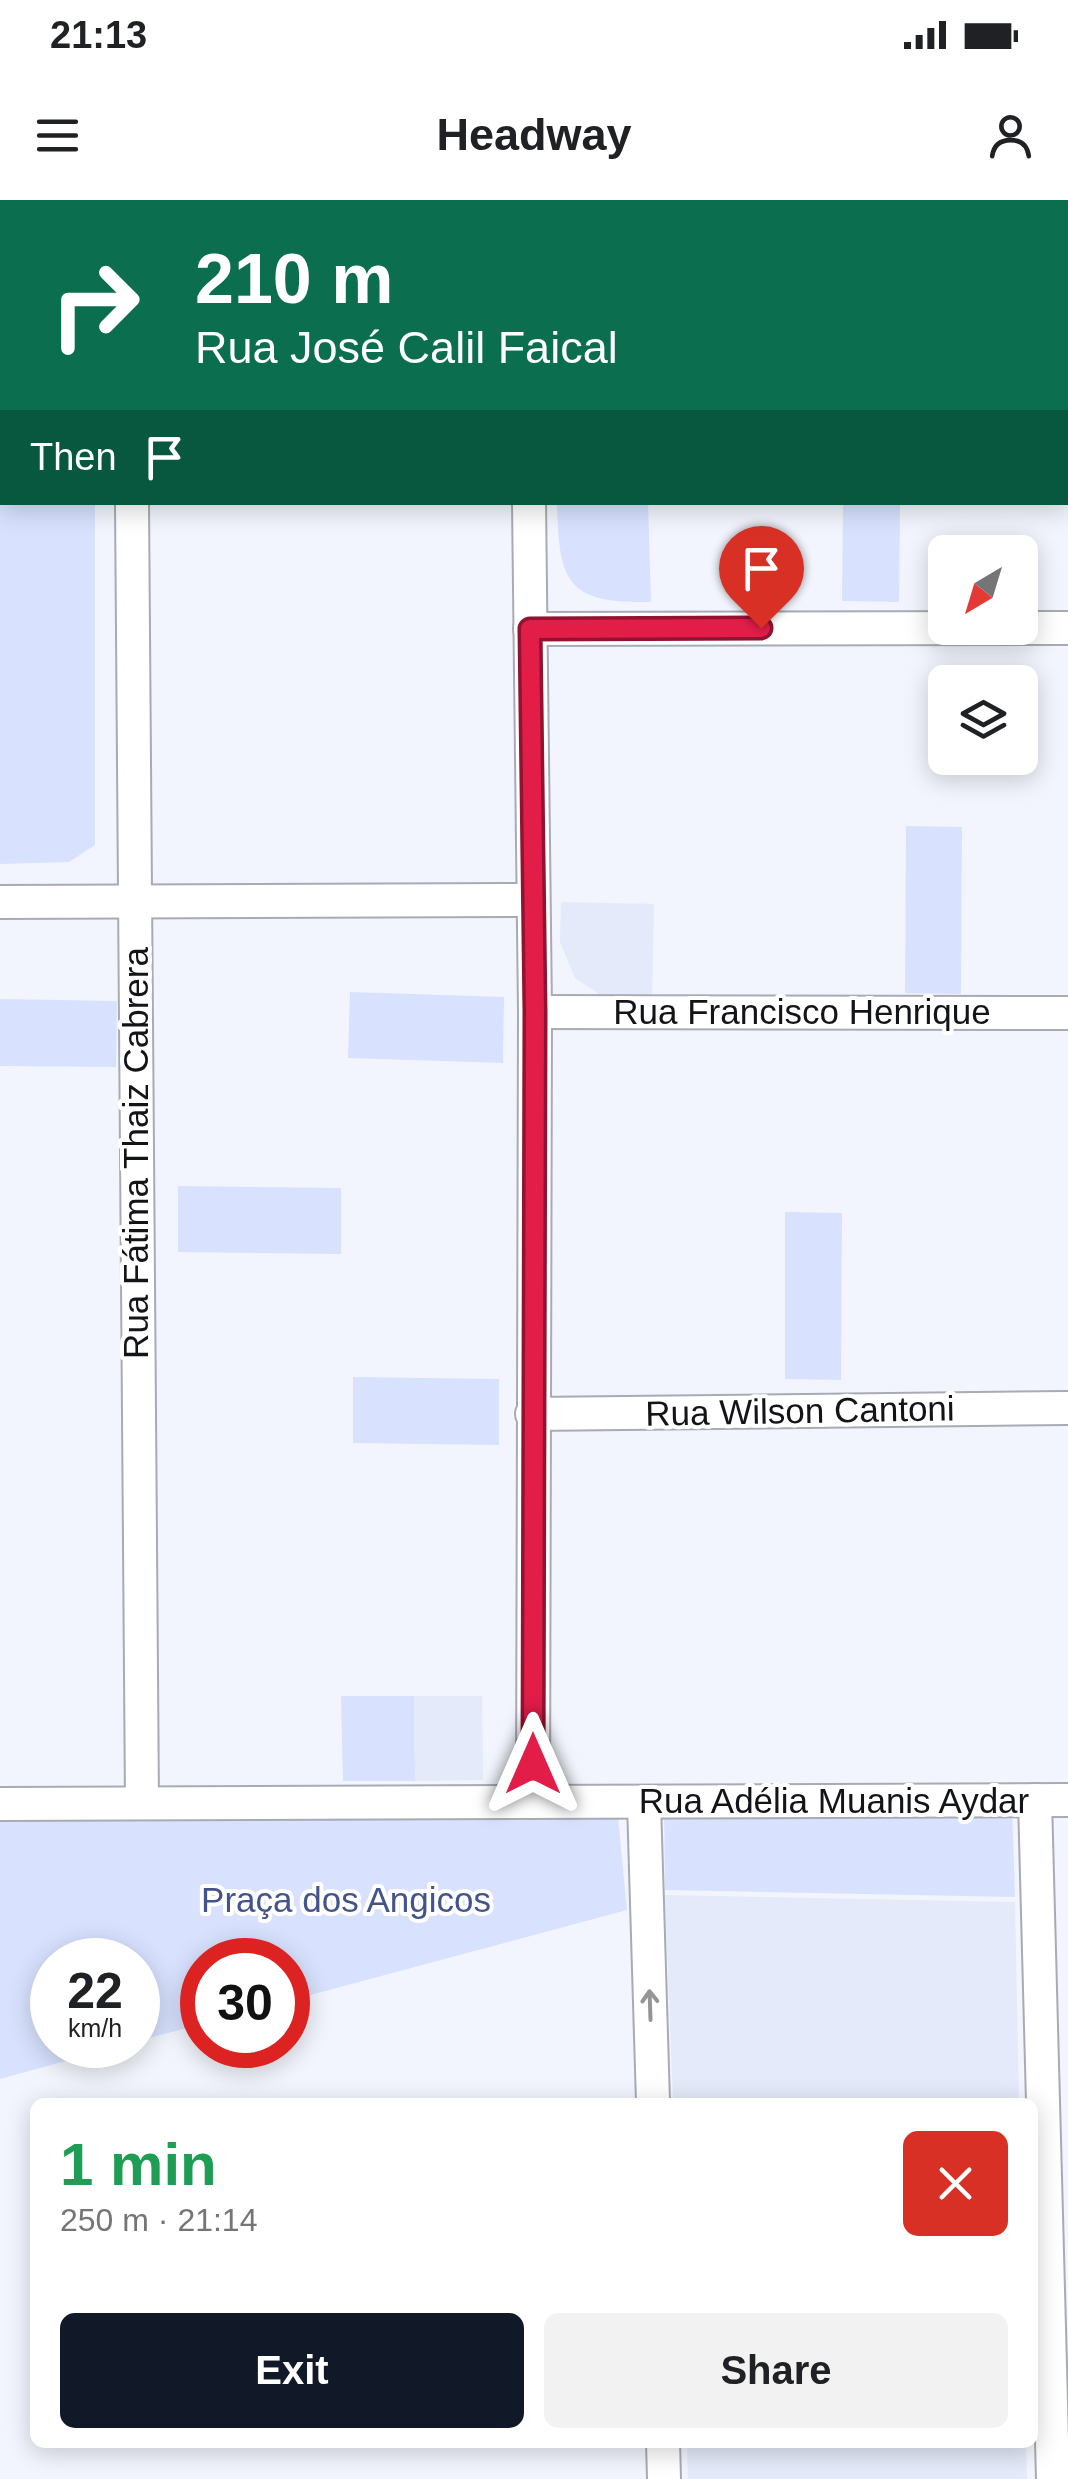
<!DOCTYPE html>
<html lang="en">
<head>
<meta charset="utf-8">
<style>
  :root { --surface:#fff; --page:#f2f2f2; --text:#202124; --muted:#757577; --accent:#111827 }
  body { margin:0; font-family:Helvetica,sans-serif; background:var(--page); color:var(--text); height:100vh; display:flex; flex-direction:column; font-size:38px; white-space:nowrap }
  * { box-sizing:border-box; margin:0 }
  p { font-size:32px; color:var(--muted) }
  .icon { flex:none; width:55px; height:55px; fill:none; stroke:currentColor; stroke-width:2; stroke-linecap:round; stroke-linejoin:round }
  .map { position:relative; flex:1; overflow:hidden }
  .side { position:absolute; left:30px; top:1898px; width:1008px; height:350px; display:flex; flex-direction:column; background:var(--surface); border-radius:15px; box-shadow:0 5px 25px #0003 }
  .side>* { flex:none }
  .top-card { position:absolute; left:0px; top:0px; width:1070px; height:305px; box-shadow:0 5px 25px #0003; background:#0b6e4f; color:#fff; overflow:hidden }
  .needle { width:65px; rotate:218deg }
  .fabs { position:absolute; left:928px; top:335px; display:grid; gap:20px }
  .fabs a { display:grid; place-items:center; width:110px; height:110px; border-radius:15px; background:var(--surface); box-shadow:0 5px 25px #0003; font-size:50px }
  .speed { position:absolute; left:30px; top:1738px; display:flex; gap:20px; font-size:50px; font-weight:700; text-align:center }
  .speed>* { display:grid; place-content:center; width:130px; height:130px; border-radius:50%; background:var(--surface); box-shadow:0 5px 25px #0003; line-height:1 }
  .speed small { font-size:25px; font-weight:400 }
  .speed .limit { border:15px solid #d22; background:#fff; color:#111 }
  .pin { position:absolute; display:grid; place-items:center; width:85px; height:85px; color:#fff; margin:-102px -42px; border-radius:50% 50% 50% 0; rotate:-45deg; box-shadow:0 0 10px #0007 }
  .pin .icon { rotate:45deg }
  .me { position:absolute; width:110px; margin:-55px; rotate:0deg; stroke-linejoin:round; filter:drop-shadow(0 0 8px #0008) }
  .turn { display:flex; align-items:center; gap:35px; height:210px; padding:0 30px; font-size:45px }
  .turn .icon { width:130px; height:130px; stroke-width:2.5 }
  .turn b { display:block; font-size:70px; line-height:85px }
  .then { display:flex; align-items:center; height:95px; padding:0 30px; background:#0003; gap:20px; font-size:38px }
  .round { display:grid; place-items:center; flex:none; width:105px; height:105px; border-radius:15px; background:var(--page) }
  .summary { display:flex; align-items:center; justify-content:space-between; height:170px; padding:0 30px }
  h1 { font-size:60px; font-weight:800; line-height:75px; color:#1e9e55 }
  .primary-button { display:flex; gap:20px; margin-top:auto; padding:20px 30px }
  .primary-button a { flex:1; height:115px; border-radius:15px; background:var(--accent); color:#fff; font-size:40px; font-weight:800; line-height:115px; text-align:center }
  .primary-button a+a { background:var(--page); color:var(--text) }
  .status { display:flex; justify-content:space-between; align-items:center; height:70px; padding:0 50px; background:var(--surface); direction:ltr }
  .status svg { height:28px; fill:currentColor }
  header { display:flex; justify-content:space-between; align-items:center; height:130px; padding:0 30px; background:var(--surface); font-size:45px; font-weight:800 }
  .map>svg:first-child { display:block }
</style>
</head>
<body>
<div class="status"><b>21:13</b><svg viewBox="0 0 49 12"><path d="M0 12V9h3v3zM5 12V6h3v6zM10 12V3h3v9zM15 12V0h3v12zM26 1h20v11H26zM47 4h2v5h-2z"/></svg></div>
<header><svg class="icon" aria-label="menu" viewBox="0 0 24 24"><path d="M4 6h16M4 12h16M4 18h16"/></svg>Headway<svg class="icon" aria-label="person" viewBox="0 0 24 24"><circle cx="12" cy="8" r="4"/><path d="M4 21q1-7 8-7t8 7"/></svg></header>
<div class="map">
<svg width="1068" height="2279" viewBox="0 0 1068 2279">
  <rect width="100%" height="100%" fill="#f2f5fd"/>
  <g fill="#e4eaf9">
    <polygon points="561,702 654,704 652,801 602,796 575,778 560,742"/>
    <polygon points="414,1496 482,1496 483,1580 415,1581"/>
    <polygon points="665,1695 1015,1702 1019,1902 673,1902"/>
    <polygon points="687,2243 1026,2243 1027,2279 688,2279"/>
  </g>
  <g fill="#d8e2fe">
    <polygon points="0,0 95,0 2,2 2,302 95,303 95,645 69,662 0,664"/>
    <path d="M557,303H648L651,402C565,404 559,381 557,303Z"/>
    <polygon points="843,303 900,303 899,402 842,401"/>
    <polygon points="906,626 962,627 961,794 905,793"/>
    <polygon points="350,792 504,797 503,863 348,858"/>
    <polygon points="0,799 117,801 116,867 0,866"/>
    <polygon points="178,986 341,988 341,1054 178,1052"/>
    <polygon points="785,1012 842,1013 841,1180 785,1179"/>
    <polygon points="353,1177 499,1179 499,1245 353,1243"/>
    <polygon points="341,1496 414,1496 415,1581 343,1581"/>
    <polygon points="1012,1606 1015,1697 665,1690 664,1609"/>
    <polygon points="618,1617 627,1710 288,1801 288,1760 202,1760 202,1824 138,1841 138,1760 52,1760 52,1845 124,1845 0,1879 0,1619"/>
  </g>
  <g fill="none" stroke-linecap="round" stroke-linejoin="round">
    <defs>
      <g id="minor">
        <polyline points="131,0 131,2"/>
        <polyline points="527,0 527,2"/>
        <polyline points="132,302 142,1603"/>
        <polyline points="529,302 535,812 533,1602"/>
        <polyline points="530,429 1068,428"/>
        <polyline points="0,702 531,700"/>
        <polyline points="535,812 1068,813"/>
        <polyline points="532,1214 1068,1208"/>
        <polyline points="1035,1600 1053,2279"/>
        <polyline points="644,1603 653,1902"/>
        <polyline points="0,1604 1068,1600"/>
        <polyline points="663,2242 664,2279"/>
      </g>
    </defs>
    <use href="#minor" stroke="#a8abb3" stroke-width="36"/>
    <use href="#minor" stroke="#fff" stroke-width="32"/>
  </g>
  <defs><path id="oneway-shaft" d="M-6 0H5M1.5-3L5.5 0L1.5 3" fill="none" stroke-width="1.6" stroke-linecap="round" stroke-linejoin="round" transform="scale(2.5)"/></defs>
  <use stroke="#959597" href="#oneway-shaft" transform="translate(650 1805) rotate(-92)"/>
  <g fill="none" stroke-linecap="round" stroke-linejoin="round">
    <defs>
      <polyline id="route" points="533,1564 535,812 530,429 761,428"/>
    </defs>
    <use href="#route" stroke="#92132f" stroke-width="25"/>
    <use href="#route" stroke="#e11d48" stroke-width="18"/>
  </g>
  <g text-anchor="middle" stroke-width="8" stroke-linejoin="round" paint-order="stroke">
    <g font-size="35" fill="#131417" stroke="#fff">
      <text x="802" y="824">Rua Francisco Henrique</text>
      <text transform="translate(136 953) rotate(-90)" y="12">Rua Fátima Thaiz Cabrera</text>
      <text transform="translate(800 1211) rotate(-1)" y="12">Rua Wilson Cantoni</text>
      <text x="834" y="1613">Rua Adélia Muanis Aydar</text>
    </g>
    <g font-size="35" fill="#43538c" stroke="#fff">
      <text x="346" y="1712">Praça dos Angicos</text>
    </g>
  </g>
</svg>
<div class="fabs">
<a><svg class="needle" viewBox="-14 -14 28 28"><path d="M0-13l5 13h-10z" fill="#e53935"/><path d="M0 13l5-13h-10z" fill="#757577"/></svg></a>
<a><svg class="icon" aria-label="layers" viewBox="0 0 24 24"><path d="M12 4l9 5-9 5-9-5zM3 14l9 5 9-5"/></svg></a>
</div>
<div class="speed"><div>22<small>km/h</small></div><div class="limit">30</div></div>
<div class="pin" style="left:761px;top:428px;background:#d93025"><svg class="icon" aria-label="arrive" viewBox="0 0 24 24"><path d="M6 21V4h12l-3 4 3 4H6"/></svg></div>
<svg class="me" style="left:533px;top:1564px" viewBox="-20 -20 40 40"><path d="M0-17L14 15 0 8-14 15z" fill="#e11d48" stroke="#fff" stroke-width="4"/></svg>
<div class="top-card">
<div class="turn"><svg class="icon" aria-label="right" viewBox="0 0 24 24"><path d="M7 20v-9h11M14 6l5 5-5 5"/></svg><div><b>210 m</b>Rua José Calil Faical</div></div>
<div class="then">Then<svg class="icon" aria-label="arrive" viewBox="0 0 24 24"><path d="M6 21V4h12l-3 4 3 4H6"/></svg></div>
</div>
<section class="side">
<div class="summary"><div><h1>1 min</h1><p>250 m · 21:14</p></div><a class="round" style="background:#d93025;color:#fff"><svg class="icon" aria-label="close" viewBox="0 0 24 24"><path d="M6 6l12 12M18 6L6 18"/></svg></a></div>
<div class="primary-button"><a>Exit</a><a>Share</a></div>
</section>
</div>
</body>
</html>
